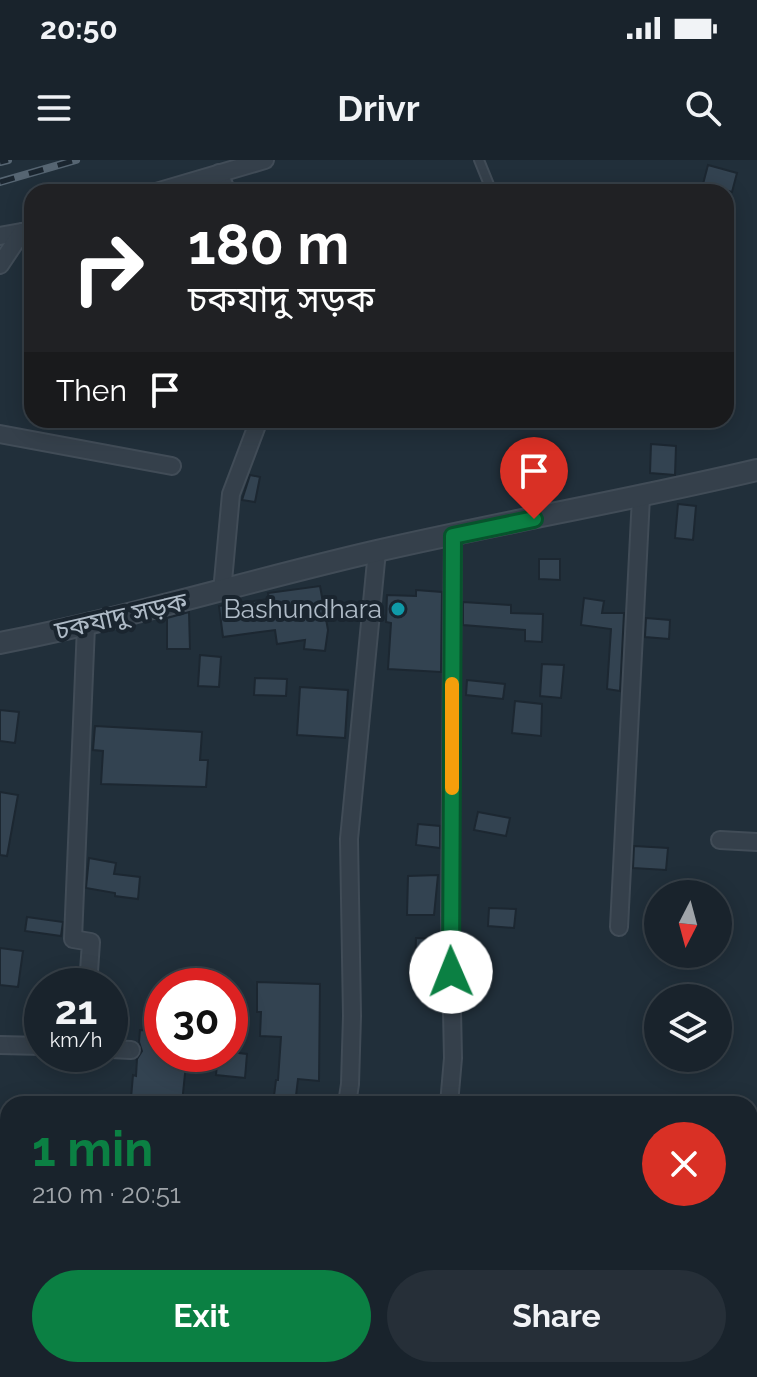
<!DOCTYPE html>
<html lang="en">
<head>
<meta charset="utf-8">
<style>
  :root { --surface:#19232c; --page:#262f38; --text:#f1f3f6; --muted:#9fa4a9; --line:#374048; --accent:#0b8043 }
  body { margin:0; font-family:Raleway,"Noto Sans Bengali",sans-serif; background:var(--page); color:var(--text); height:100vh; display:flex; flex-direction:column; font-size:30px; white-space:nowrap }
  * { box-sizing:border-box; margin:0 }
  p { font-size:26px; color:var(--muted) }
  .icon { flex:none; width:44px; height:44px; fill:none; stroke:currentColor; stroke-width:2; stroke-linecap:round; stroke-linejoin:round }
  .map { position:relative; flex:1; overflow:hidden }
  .details { position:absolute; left:0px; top:936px; width:758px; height:282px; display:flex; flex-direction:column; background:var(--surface); border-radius:24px 24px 0 0; box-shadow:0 4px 20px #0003,0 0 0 2px var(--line) }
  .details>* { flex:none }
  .banner { position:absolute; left:24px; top:24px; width:710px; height:244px; border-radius:24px; box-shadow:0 4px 20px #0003,0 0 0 2px var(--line); background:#202124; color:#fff; overflow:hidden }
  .needle { width:52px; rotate:186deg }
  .controls { position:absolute; left:644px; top:720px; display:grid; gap:16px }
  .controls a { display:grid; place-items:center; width:88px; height:88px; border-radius:50%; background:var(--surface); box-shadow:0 4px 20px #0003,0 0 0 2px var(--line); font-size:40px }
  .speed { position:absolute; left:24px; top:808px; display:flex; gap:16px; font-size:40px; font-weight:700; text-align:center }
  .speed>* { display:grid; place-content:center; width:104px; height:104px; border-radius:50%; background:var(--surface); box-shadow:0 4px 20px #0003,0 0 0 2px var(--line); line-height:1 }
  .speed small { font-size:20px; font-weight:400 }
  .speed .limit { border:12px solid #d22; background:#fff; color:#111 }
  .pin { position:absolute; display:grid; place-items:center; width:68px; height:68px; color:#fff; margin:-82px -34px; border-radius:50% 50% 50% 0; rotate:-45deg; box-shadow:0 0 8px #0007 }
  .pin .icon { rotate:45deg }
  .me { position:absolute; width:88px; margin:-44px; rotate:359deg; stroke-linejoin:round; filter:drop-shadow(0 0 6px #0008) }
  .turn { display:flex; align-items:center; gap:28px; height:168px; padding:0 32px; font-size:36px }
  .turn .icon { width:104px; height:104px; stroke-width:2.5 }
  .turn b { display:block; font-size:56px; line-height:68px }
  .then { display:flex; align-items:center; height:76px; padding:0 32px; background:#0003; gap:16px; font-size:30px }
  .round { display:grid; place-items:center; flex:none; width:84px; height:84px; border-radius:42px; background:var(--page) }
  .head { display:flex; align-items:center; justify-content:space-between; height:136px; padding:0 32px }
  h1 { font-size:48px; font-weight:700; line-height:60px; color:var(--accent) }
  .cta { display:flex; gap:16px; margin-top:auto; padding:16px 32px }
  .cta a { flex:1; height:92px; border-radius:48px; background:var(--accent); color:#fff; font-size:32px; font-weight:700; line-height:92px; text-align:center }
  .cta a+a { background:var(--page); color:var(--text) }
  .status { display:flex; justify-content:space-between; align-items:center; height:56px; padding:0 40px; background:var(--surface); direction:ltr }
  .status svg { height:22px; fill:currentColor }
  header { display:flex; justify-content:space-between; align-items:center; height:104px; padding:0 32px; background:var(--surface); font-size:36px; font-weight:700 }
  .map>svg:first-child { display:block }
</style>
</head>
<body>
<div class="status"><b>20:50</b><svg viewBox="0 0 49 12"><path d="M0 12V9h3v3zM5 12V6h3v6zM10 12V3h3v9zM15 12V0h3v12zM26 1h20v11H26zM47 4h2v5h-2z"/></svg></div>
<header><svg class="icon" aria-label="menu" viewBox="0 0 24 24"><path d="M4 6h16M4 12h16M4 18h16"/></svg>Drivr<svg class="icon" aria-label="search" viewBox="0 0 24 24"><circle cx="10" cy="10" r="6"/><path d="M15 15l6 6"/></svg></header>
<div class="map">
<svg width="757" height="1217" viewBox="0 0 757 1217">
  <rect width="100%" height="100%" fill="#212f3a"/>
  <g fill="#334351" stroke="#1c2731" stroke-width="2">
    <polygon points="708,5 737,13 732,32 703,24"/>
    <polygon points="651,284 676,286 675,315 650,313"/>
    <polygon points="250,315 260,317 255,342 242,340"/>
    <polygon points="678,344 696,346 693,380 675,378"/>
    <polygon points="539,399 560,399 560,420 539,419"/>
    <polygon points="320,426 328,470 325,491 304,489 305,480 277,484 275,470 223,477 219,446 269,439 268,433"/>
    <polygon points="416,430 442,432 441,512 388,509 391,463 386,462 387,435 416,436"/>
    <polygon points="584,438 604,441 602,453 624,453 620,531 607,529 611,469 581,465"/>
    <polygon points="463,442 511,445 511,453 543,454 542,482 525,481 525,470 463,465"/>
    <polygon points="189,452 190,489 167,489 167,458"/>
    <polygon points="646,458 670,460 669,479 645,477"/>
    <polygon points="200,495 221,497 219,527 198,526"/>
    <polygon points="542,504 564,505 561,538 540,536"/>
    <polygon points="255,518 287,519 286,536 254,535"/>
    <polygon points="467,520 505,524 503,539 466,535"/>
    <polygon points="300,527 348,530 345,578 297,575"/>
    <polygon points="515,541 542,544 541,576 512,573"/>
    <polygon points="0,550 19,552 15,583 0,581"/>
    <polygon points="95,566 202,572 200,600 208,600 206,627 101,624 103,591 93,590"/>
    <polygon points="0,632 18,635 7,696 0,695"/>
    <polygon points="478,652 510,658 506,676 474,670"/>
    <polygon points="418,664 440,666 440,688 416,685"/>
    <polygon points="634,686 668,688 666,710 633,708"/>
    <polygon points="89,698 116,703 114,714 140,717 138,739 115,736 115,733 86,728"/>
    <polygon points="438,715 434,755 407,755 408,716"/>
    <polygon points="489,748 516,749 514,768 488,766"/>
    <polygon points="27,757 63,762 61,776 25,771"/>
    <polygon points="416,778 440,779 440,808 415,806"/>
    <polygon points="0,788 23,791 18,827 0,825"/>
    <polygon points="257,822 320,824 319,921 298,919 295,944 273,944 276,920 278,920 281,877 260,876 261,852 257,852"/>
    <polygon points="140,870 162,872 162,894 187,894 182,943 131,938 133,915 136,916 137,899 142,891 139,882"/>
    <polygon points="230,892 247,894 245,918 216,915 218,894"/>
  </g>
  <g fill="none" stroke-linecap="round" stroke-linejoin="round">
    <defs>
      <g id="service">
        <polyline points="479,0 492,32"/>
        <polyline points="112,1217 112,1210"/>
      </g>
      <g id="minor">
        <polyline points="219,13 227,32"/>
        <polyline points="156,32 265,0"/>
        <polyline points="0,76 27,71"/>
        <polyline points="0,105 22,72"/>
        <polyline points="0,274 172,306"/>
        <polyline points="222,432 231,334 259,260"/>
        <polyline points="86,466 73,779 91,782 88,826"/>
        <polyline points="720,680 757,682"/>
        <polyline points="619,767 641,337"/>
        <polyline points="0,885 42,886"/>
        <polyline points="110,889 131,890"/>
        <polyline points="347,944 350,924 352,856 349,679 377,391"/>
        <polyline points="449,944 453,898 450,755 453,376"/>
        <polyline points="750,1129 757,1079"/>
        <polyline points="718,1215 732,1217"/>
        <polyline points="246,1217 246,1212"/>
        <polyline points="334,1217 335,1210"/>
      </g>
      <path id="tertiary" d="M0,483C128,458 251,420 377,391C503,362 631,340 757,310"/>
    </defs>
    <use href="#service" stroke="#414c57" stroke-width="12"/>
    <use href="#minor" stroke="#414c57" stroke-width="20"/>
    <use href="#tertiary" stroke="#414c57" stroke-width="24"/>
    <use href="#service" stroke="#35404b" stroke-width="8"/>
    <use href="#minor" stroke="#35404b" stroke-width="16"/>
    <use href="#tertiary" stroke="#35404b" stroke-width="20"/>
    <defs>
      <g id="rail">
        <polyline points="0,2 8,0"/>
        <polyline points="0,22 76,0"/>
      </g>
    </defs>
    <use href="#rail" stroke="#566572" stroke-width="8"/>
    <use href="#rail" stroke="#1a252f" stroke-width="5" stroke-dasharray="15" stroke-linecap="butt"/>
  </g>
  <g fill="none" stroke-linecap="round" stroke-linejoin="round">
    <defs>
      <polyline id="route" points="451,812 453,376 534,359"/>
    </defs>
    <use href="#route" stroke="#07532c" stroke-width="20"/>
    <use href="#route" stroke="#0b8043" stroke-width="14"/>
    <polyline stroke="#f59e0b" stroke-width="14" points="452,628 452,524"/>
  </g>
  <circle fill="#0f9aa8" stroke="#1a252f" stroke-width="3" cx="398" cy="449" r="8"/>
  <g text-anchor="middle" stroke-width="8" stroke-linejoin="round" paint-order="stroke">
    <g font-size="26" fill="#afbbc7" stroke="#1a252f" text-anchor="end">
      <text x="382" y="458">Bashundhara</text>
    </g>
    <g font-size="26" fill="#afbbc7" stroke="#1a252f">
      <text transform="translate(121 456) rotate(-13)" y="9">চকযাদু সড়ক</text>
    </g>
  </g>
</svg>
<div class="controls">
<a><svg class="needle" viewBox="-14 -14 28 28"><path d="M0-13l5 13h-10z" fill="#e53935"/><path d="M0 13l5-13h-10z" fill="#9fa4a9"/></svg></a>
<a><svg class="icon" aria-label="layers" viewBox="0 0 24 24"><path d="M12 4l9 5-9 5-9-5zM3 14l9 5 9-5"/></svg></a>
</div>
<div class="speed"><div>21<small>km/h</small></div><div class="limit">30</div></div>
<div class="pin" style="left:534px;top:359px;background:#d93025"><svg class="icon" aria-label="arrive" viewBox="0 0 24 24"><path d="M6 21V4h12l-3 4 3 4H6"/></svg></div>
<svg class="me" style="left:451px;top:812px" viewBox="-20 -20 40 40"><circle r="19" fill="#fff"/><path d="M0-13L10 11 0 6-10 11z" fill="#0b8043"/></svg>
<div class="banner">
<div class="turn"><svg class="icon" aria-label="right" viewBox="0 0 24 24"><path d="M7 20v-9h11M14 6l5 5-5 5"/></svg><div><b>180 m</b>চকযাদু সড়ক</div></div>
<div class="then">Then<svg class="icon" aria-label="arrive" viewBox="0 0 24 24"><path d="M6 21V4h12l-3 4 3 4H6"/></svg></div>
</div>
<section class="details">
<div class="head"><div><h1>1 min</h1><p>210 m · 20:51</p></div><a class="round" style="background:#d93025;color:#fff"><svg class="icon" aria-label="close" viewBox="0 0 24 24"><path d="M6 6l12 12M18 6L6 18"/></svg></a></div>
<div class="cta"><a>Exit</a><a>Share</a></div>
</section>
</div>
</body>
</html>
